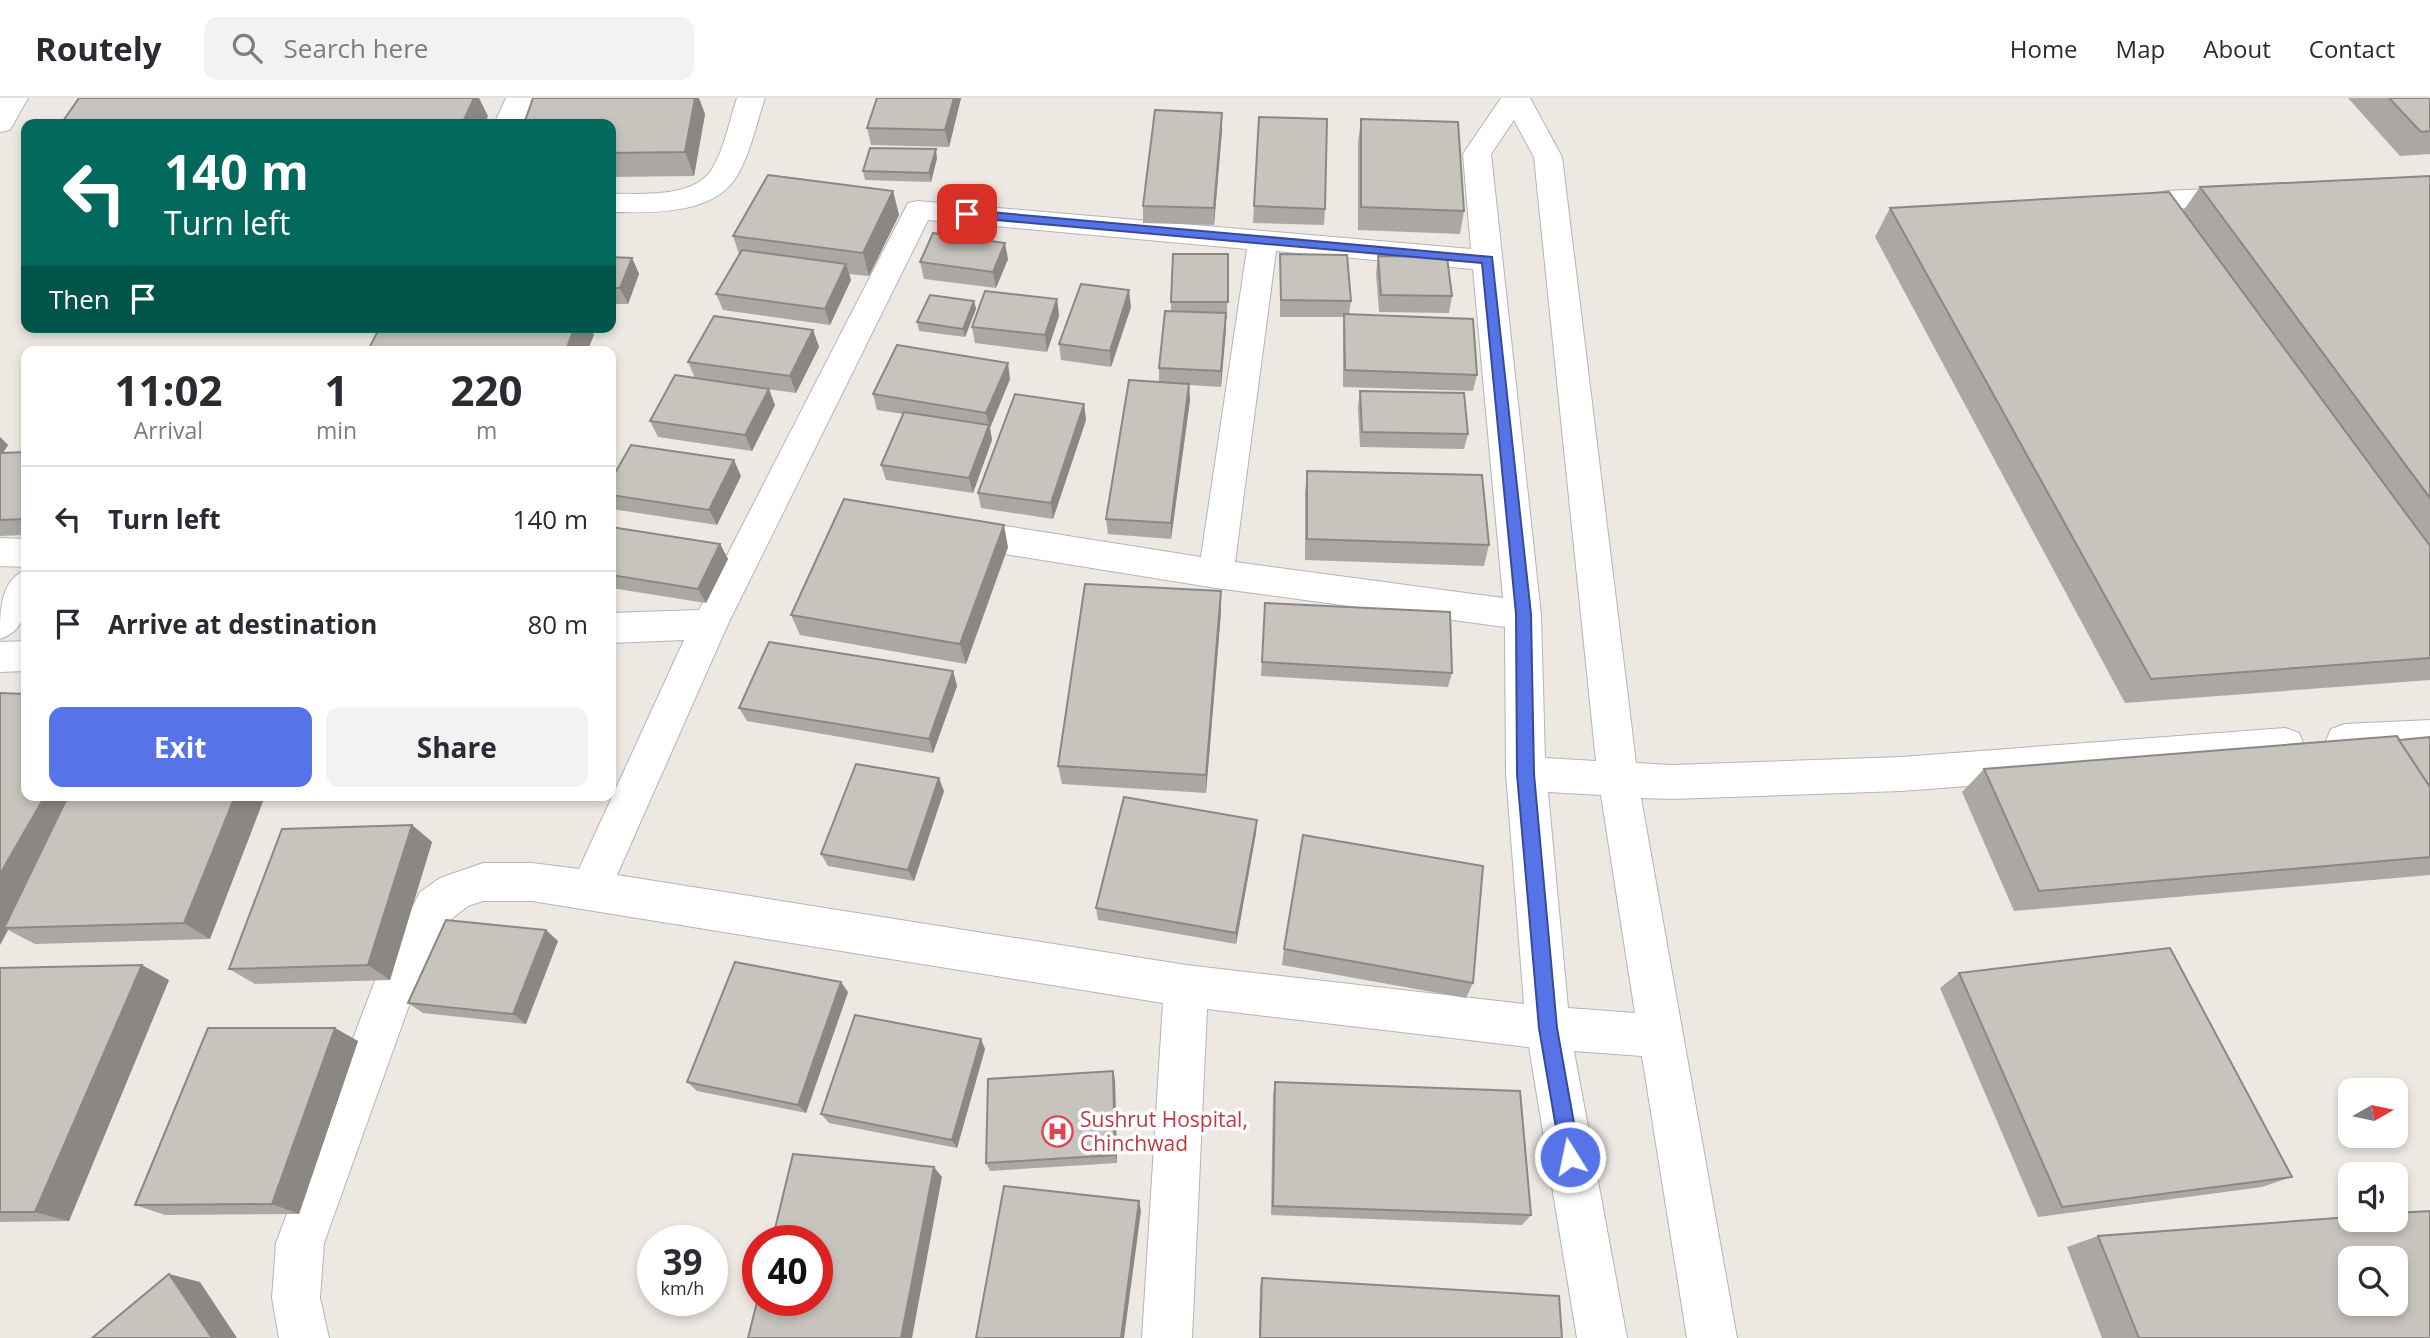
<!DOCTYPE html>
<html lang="en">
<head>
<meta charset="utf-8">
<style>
  :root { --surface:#fff; --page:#f2f2f3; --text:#2b2b33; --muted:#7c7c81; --line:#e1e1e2; --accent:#5674e7 }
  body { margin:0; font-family:"Open Sans",sans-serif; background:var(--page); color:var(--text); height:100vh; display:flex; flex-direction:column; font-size:26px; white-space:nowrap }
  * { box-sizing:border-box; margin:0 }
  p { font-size:23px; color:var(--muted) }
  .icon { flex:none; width:38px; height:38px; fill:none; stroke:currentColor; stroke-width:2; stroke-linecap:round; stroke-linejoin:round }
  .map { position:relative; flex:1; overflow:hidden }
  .sheet { position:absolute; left:21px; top:248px; width:595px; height:455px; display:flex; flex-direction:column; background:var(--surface); border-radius:14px; box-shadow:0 4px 10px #0003 }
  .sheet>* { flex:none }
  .hud { position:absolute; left:21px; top:21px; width:595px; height:214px; border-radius:14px; box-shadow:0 4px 10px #0003; background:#00695c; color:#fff; overflow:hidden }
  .needle { width:46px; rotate:81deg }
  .fabs { position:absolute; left:2338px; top:980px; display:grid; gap:14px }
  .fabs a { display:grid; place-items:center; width:70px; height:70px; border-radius:14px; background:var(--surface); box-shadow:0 4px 10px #0003; font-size:35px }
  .speed { position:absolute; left:637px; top:1127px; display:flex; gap:14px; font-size:35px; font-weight:700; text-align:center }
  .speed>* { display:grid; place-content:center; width:91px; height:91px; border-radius:50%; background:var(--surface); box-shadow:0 4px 10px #0003; line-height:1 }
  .speed small { font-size:18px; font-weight:400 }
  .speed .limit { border:10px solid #d22; background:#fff; color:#111 }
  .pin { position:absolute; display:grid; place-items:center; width:60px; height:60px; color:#fff; margin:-30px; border-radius:14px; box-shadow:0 4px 10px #0006 }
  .me { position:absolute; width:77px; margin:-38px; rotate:350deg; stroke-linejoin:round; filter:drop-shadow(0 0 5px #0008) }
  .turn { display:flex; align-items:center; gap:24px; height:147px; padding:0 28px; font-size:32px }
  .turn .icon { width:91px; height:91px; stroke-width:2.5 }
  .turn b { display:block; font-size:49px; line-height:60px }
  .then { display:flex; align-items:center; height:66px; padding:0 28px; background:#0003; gap:14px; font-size:26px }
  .eta { display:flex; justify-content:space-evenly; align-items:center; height:119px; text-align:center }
  .eta b { font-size:42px; font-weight:700; line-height:49px }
  .cta { display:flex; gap:14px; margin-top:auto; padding:14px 28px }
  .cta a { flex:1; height:80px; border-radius:14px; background:var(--accent); color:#fff; font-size:28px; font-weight:700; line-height:80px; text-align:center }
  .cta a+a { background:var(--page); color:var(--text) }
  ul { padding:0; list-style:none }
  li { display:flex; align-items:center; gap:21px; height:105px; padding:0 28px; border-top:2px solid var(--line) }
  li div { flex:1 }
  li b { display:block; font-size:26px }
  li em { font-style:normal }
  header { display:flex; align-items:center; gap:42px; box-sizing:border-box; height:98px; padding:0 35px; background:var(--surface); border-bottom:2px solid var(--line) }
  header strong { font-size:33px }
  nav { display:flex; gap:38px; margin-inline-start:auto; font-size:24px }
  .search { width:490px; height:63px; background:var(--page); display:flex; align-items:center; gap:18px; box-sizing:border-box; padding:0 24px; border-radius:14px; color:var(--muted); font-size:26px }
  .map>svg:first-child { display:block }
</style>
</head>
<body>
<header>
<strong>Routely</strong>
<div class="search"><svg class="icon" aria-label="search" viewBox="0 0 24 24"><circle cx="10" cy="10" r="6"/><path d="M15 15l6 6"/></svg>Search here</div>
<nav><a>Home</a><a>Map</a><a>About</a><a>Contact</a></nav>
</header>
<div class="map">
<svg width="2430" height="1240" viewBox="0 0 2430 1240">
  <rect width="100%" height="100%" fill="#ede8e2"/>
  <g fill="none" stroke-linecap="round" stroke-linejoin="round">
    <defs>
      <g id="minor">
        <polygon points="0,0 28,0 10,32 0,34"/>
        <polygon points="506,0 534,0 522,26 494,26"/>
        <path d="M737,0H765C756,26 751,54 737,78C714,117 651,115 611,114V96C641,95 693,101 712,71C725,50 729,23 737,0Z"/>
        <path d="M1501,0H1530L1562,59L1636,665L1672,667L1901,659L2285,630L2299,635L2304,647L2299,659L2285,664L1901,693L1672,701L1641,700L1737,1240H1687L1642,958L1574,953L1627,1240H1577L1529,949L1207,911L1192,1240H1142L1163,905L532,803H483L468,808L450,822L416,888L324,1145L320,1200L329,1240H279L272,1200L276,1145L376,880L420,794L440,780L483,765H532L579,771L684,542L611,545V515L699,512L908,105L918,103L1471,151L1463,56ZM1514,22L1534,59L1596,663L1545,660L1541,517L1491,56ZM928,122L1247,151L1201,459L986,425L974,429L968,439L974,449L986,453L1216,490L1505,529L1506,676L1524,906L1186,867L617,777L728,526ZM1276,153L1473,171L1503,500L1235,464ZM1548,694L1601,697L1635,915L1568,910Z"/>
        <polygon points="2245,89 2255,91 2260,98 2255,105 2167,111 2157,109 2152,102 2157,95 2167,93"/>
        <polygon points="0,440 26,441 26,469 0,468"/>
        <path d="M26,472C27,499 31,531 0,541C0,513 0,482 26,472Z"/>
        <polygon points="26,543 26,573 0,574 0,544"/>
        <polygon points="2430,622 2430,656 2345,660 2331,655 2326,643 2331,631 2345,626"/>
      </g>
    </defs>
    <use href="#minor" stroke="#b3b4bc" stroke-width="2"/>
    <use href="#minor" fill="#fff" fill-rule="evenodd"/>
  </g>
  <g fill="#aba8a3">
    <polygon points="961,0 949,49 871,47 867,30"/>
    <polygon points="2348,0 2430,0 2430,56 2400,58"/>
    <polygon points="705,16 694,78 611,79 611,26"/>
    <polygon points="1361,21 1464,113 1460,136 1358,132 1358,44"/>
    <polygon points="1222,32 1214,127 1143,125 1143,108"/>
    <polygon points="937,60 931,84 865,82 863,73"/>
    <polygon points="2430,78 2430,582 2125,605 1875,139 1890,110 2183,113 2200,89"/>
    <polygon points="893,93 899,117 869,178 849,176 851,182 830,227 723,212 716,196 739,156 733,138"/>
    <polygon points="1254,108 1325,111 1324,127 1253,125"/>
    <polygon points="1228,156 1227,221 1226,221 1221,289 1189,287 1190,302 1171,441 1108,436 1106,421 1159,284 1159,270 1171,213 1171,204"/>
    <polygon points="1280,156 1351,203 1349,216 1477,277 1473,293 1343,289 1343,232 1344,219 1280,219"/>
    <polygon points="1378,158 1452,198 1449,215 1379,214 1376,175"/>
    <polygon points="611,159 632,160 639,176 628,206 611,206"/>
    <polygon points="1008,161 996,190 924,181 920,164"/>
    <polygon points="1057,201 1059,218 1047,254 975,245 972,229"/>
    <polygon points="974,203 976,211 965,239 919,233 917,224"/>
    <polygon points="1131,209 1111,269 1061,262 1059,246"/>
    <polygon points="813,232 819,249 796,295 704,282 775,307 752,353 658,339 650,323 695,280 688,264"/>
    <polygon points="1010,281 990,330 992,342 973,395 886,382 881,367 903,316 877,312 873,296"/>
    <polygon points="1360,293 1468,336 1464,351 1360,349 1358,310"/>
    <polygon points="1084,306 1086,322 1053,421 981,410 978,395"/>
    <polygon points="0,339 8,347 3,355 26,354 26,437 0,438"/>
    <polygon points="1307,373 1489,447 1484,468 1305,462 1305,395"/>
    <polygon points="741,378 717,427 612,411 611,409 611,382"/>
    <polygon points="611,429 720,446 728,461 706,505 611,490"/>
    <polygon points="1008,449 966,566 800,537 791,517"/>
    <polygon points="1221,493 1221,514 1206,695 1062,686 1058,668"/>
    <polygon points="1265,505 1452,575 1448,589 1261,578"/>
    <polygon points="953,573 957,588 933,655 747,623 739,610"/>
    <polygon points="2430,639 2430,777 2014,813 1962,694 1984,671"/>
    <polygon points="944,693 914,783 828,768 821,756"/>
    <polygon points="26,698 265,698 210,841 35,846 8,832 0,847"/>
    <polygon points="412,727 432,744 390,882 255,886 229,871"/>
    <polygon points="1256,735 1236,846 1098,822 1096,810"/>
    <polygon points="558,843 526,926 423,915 408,905"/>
    <polygon points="1284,851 1473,885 1466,900 1282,867"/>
    <polygon points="0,870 169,882 69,1123 0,1124"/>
    <polygon points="1959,875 2292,1079 2262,1089 2038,1119 1940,890"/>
    <polygon points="848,894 806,1015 697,993 687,984"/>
    <polygon points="358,943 299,1116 165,1117 135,1107"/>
    <polygon points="985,951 957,1050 829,1025 821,1016"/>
    <polygon points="1115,982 1117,1065 990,1073 986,1065"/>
    <polygon points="1275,984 1531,1117 1522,1127 1271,1117 1273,997"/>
    <polygon points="2098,1138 2430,1240 2102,1240 2067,1149"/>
    <polygon points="1262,1180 1562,1240 1259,1240 1260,1188"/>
  </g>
  <g fill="#8b8884">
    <polygon points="474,0 479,0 488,18 485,26 462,26"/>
    <polygon points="695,0 699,0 705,16 694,78 685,54"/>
    <polygon points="954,0 961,0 949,49 945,32"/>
    <polygon points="1222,15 1222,32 1214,127 1214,110"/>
    <polygon points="936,51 937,60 931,84 929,75"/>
    <polygon points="893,93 899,117 869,178 863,155"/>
    <polygon points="1005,145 1008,161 996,190 993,174"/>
    <polygon points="632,160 639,176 628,206 620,190"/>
    <polygon points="846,166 851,182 830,227 825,211"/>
    <polygon points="1129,192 1131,209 1111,269 1110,253"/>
    <polygon points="1057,201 1059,218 1047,254 1045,237"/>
    <polygon points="974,203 976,211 965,239 963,231"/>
    <polygon points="1226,215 1226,232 1221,289 1221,273"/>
    <polygon points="575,229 590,229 594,237 587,254 565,254"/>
    <polygon points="813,232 819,249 796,295 790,278"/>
    <polygon points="1008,265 1010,281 990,330 992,342 973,395 969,380 989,327 986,315"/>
    <polygon points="1189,286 1190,302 1171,441 1171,425"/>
    <polygon points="769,291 775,307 752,353 745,337"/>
    <polygon points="1084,306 1086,322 1053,421 1051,405"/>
    <polygon points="0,339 8,347 0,359"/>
    <polygon points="734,362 741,378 717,427 709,412"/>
    <polygon points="1004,427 1008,449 966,566 960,546"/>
    <polygon points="720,446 728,461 706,505 698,491"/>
    <polygon points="1221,493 1221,514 1206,695 1206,677"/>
    <polygon points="953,573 957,588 933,655 929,641"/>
    <polygon points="939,680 944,693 914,783 908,772"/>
    <polygon points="45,698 83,698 4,830 8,832 0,847 0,776"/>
    <polygon points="235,698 265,698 210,841 184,825"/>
    <polygon points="1257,722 1256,735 1236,846 1236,835"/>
    <polygon points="412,727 432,744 390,882 368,867"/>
    <polygon points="546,832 558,843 526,926 513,916"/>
    <polygon points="142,867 169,882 69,1123 35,1114"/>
    <polygon points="841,884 848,894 806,1015 798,1007"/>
    <polygon points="335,930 358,943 299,1116 272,1106"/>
    <polygon points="981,941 985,951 957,1050 952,1042"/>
    <polygon points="1113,973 1115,982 1117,1065 1115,1057"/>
    <polygon points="934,1069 942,1079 912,1240 901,1240"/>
    <polygon points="1139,1103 1141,1113 1124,1240 1121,1240"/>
    <polygon points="169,1176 200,1184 237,1240 212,1240"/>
  </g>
  <g fill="#c7c3bd" stroke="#8b8884" stroke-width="2" fill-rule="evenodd">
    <polygon points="79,0 474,0 462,26 61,26"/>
    <polygon points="533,0 695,0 685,54 611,55 611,26 524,26"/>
    <polygon points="877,0 954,0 945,32 867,30"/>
    <polygon points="2389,0 2430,0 2430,33 2421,34"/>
    <polygon points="1155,12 1222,15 1214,110 1143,108"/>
    <polygon points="1259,19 1327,21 1325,111 1254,108"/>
    <polygon points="1361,21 1458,24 1464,113 1361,109"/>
    <polygon points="870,50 936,51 929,75 863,73"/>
    <polygon points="768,77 893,93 863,155 733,138"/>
    <polygon points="2430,78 2430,400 2200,89"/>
    <polygon points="2169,94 2430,448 2430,560 2151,581 1890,110"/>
    <polygon points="933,135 1005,145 993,174 920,164"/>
    <polygon points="742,152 846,166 825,211 716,196"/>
    <polygon points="1173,156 1228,156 1228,204 1171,204"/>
    <polygon points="1280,156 1347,157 1351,203 1281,202"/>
    <polygon points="1378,158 1447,159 1452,198 1381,197"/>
    <polygon points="611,159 632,160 620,190 611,190"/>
    <polygon points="1081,186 1129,192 1110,253 1059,246"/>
    <polygon points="985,193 1057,201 1045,237 972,229"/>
    <polygon points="930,197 974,203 963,231 917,224"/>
    <polygon points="1165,213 1226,215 1221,273 1159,270"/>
    <polygon points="1344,216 1473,221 1477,277 1345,272"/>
    <polygon points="714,218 813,232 790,278 688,264"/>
    <polygon points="380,229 575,229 565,254 367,254"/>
    <polygon points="897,247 1008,265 986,315 873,296"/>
    <polygon points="675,277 769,291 745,337 650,323"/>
    <polygon points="1129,282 1189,286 1171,425 1106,421"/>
    <polygon points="1360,293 1464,295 1468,336 1362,334"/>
    <polygon points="1015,296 1084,306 1051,405 978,395"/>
    <polygon points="904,314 989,327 969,380 881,367"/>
    <polygon points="631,347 734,362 709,412 611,397 611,382"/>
    <polygon points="26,354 26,421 0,422 0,355"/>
    <polygon points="1307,373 1482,377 1489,447 1307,441"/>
    <polygon points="844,401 1004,427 960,546 791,517"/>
    <polygon points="611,429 720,446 698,491 611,477"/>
    <polygon points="1085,486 1221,493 1206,677 1058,668"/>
    <polygon points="1265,505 1450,514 1452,575 1262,564"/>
    <polygon points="769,544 953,573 929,641 739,610"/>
    <polygon points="0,595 26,596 26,698 45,698 0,776"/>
    <polygon points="2397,638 2430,689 2430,759 2039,793 1984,671"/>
    <polygon points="2430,639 2430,689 2399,642"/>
    <polygon points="856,666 939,680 908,772 821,756"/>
    <polygon points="68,698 235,698 184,825 4,830"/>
    <polygon points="1124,699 1257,722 1236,835 1096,810"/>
    <polygon points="412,727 368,867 229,871 282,731"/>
    <polygon points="1303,737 1483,768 1473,885 1284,851"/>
    <polygon points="446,822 546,832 513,916 408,905"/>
    <polygon points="2170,850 2292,1079 2062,1109 1959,875"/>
    <polygon points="735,864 841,884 798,1007 687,984"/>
    <polygon points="142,867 35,1114 0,1114 0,870"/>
    <polygon points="855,917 981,941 952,1042 821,1016"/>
    <polygon points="208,930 335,930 272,1106 135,1107"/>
    <polygon points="1113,973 1115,1057 986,1065 988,981"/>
    <polygon points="1275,984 1520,993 1531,1117 1273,1108"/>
    <polygon points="793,1056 934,1069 901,1240 748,1240 758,1200 758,1202 817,1202 817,1143 772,1143"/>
    <polygon points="1004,1088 1139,1103 1121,1240 976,1240"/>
    <path d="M2430,1113V1240H2139L2098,1138L2350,1119V1122H2396V1115ZM2350,1160H2396V1206H2350Z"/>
    <polygon points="169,1176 212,1240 92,1240"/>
    <polygon points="1262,1180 1559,1198 1562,1240 1260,1240"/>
  </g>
  <polygon fill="#5674e7" stroke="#384b96" stroke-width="2" points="967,112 1492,159 1531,516 1534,676 1557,930 1580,1059 1577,1066 1570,1069 1563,1066 1561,1059 1539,930 1517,676 1516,516 1482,165 963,119 961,116"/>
  <defs>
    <symbol id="hospital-ring" viewBox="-11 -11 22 22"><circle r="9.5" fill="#fff" stroke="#e0444e" stroke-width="1.5"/><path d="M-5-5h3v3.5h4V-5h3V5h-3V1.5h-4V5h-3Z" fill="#e0444e"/></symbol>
  </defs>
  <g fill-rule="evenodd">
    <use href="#hospital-ring" x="1040" y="1016" width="35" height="35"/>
  </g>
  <g text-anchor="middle" stroke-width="7" stroke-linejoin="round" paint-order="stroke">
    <g font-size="21" fill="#be3a42" stroke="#fff" text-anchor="start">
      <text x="1080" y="1029">Sushrut Hospital,<tspan x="1080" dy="24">Chinchwad</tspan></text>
    </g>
  </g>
</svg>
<div class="fabs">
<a><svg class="needle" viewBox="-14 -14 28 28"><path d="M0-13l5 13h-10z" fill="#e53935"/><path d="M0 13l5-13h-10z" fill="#7c7c81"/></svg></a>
<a><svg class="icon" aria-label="sound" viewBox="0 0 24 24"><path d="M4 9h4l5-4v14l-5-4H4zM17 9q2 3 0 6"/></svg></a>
<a><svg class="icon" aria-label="search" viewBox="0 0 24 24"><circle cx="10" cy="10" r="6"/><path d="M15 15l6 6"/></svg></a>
</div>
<div class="speed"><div>39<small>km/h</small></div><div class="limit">40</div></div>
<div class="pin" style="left:967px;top:116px;background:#d93025"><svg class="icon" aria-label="arrive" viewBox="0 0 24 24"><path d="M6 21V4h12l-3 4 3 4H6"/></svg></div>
<svg class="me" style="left:1570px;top:1059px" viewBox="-20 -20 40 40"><circle r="17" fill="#5674e7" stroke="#fff" stroke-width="3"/><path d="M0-11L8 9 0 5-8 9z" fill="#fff"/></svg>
<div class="hud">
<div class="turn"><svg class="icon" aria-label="left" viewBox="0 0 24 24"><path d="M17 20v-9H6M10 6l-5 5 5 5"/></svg><div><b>140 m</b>Turn left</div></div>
<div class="then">Then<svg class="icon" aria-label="arrive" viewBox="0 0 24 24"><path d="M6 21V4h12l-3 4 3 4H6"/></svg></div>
</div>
<section class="sheet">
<div class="eta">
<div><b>11:02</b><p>Arrival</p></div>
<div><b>1</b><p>min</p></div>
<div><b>220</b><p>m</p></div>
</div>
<ul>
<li><svg class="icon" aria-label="left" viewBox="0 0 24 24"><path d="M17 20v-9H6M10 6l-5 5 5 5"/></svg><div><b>Turn left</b></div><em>140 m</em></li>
<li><svg class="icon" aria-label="arrive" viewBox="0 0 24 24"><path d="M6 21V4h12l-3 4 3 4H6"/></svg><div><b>Arrive at destination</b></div><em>80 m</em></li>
</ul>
<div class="cta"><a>Exit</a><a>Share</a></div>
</section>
</div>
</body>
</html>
